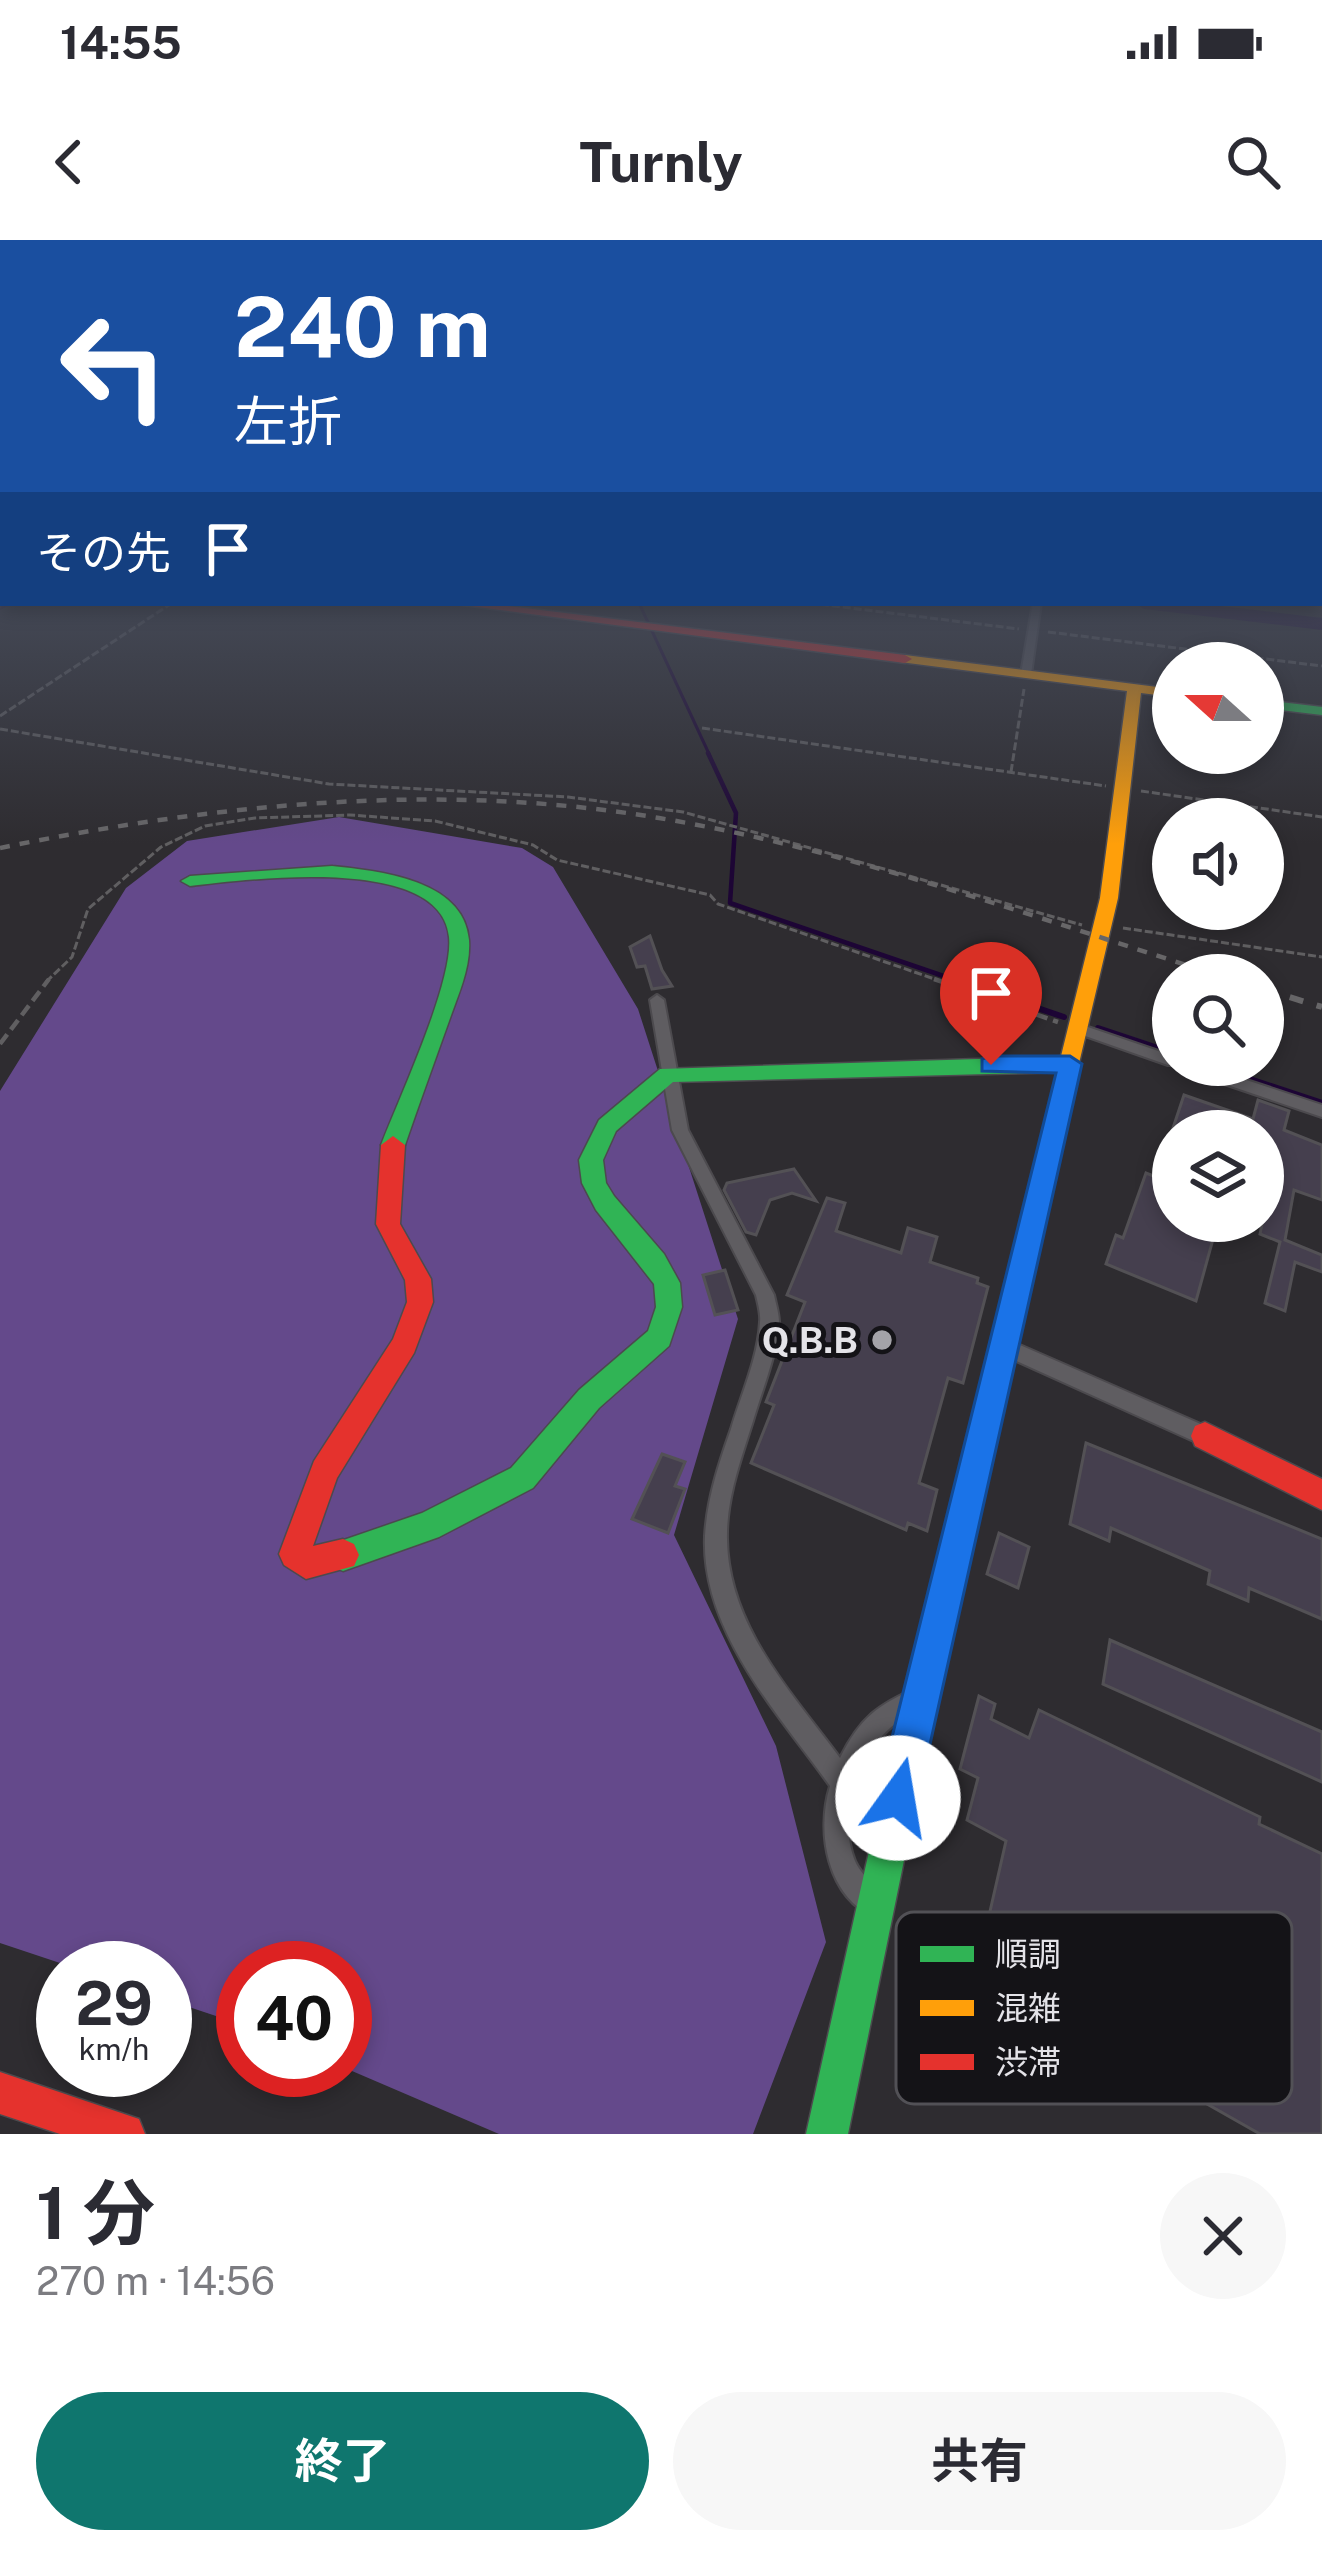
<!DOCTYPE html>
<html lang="ja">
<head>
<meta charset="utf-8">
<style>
  :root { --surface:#fff; --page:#f7f7f7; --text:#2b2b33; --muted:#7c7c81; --accent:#0f766e }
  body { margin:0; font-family:"Public Sans","Noto Sans JP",sans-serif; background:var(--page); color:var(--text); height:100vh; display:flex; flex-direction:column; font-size:45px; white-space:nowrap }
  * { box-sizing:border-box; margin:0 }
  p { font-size:39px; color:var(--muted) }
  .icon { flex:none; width:66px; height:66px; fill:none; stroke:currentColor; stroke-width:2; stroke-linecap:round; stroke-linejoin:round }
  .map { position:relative; height:1894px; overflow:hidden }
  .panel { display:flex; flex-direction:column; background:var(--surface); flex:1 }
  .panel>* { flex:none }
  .guide { position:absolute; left:0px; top:0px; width:1323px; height:366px; box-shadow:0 6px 18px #0003; background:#1a4fa0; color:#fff; overflow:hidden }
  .needle { width:78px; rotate:291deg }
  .fabs { position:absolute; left:1152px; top:402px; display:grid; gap:24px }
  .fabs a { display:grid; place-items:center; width:132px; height:132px; border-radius:50%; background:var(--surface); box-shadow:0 6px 18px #0003; font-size:60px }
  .speed { position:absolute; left:36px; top:1701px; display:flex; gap:24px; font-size:60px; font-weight:700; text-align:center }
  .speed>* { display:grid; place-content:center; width:156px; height:156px; border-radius:50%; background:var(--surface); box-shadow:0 6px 18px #0003; line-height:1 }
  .speed small { font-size:30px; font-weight:400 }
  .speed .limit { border:18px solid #d22; background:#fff; color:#111 }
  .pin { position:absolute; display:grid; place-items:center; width:102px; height:102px; color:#fff; margin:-123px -51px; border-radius:50% 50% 50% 0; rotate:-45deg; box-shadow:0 0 12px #0007 }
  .pin .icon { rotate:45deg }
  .me { position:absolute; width:132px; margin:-66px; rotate:13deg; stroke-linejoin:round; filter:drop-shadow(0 0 9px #0008) }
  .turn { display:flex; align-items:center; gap:42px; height:252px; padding:0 36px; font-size:54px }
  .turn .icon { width:156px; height:156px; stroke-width:2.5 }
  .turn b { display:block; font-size:84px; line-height:102px }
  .then { display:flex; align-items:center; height:114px; padding:0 36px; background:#0003; gap:24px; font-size:45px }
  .round { display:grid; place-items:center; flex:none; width:126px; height:126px; border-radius:63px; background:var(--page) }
  .head { display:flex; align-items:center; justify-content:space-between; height:204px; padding:0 36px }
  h1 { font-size:72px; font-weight:700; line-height:90px }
  .cta { display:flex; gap:24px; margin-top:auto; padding:24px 36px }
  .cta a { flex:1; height:138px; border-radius:72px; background:var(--accent); color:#fff; font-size:48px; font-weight:700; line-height:138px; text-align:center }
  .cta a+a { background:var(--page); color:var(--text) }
  .status { display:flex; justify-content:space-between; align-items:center; height:84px; padding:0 60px; background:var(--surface); direction:ltr }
  .status svg { height:33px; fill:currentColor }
  header { display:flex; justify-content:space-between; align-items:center; height:156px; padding:0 36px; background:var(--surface); font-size:54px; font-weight:700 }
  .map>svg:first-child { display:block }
</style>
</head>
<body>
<div class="status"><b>14:55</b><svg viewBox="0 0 49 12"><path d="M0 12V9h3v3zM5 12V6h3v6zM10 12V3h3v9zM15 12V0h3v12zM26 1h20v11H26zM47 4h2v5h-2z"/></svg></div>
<header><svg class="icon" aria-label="back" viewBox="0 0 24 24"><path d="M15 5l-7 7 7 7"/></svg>Turnly<svg class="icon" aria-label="search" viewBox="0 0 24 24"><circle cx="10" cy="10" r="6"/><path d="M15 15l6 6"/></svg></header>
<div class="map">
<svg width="1322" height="1894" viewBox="0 0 1322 1894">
  <rect width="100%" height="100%" fill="#2e2c30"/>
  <polygon fill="#64498b" points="339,577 522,608 553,627 638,769 738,1079 674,1295 776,1506 826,1702 753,1894 499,1894 345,1828 345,1728 243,1728 243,1785 165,1759 165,1728 75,1728 0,1703 0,851 126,648 187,601"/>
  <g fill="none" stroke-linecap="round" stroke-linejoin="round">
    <polyline stroke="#1d0535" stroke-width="3" points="639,363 710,516"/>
    <polyline stroke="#1d0535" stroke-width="4.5" points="708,513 736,573 730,663 961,742"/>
    <g stroke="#1d0535" stroke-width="6">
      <polyline points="952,739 1064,777"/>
      <polyline points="1098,788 1173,813"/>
      <polyline points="1208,825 1322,863"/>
    </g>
    <g fill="#1d0535" fill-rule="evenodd">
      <polygon points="3,357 3,363 14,363 0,370"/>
      <polygon points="1134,363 1196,363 1322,378 1322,390 1144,369"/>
    </g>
  </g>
  <g fill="#453f4e" stroke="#535155" stroke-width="3">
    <polygon points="650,696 662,730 672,746 652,749 645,726 637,727 630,707"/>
    <polygon points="1184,855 1253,879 1258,860 1289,871 1284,890 1322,905 1322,960 1294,950 1285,1000 1322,1015 1322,1032 1295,1022 1285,1071 1265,1063 1280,1002 1260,994 1272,937 1263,934 1263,891 1172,891"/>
    <polygon points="1170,895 1173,981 1218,981 1196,1061 1106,1024 1116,995 1123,998 1146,933 1156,937"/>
    <polygon points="794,929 816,961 792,953 770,960 756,995 746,992 724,950 727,943"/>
    <polygon points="827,958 845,963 836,991 901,1013 908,988 937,997 930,1022 978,1038 977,1043 988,1047 963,1143 948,1138 919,1243 937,1250 927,1291 908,1283 906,1290 751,1223 774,1165 766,1162 805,1062 787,1055"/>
    <polygon points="725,1030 738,1070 715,1075 703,1035"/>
    <polygon points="1086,1203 1322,1299 1322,1379 1249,1348 1248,1361 1208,1344 1210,1331 1111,1288 1109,1301 1070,1284"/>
    <polygon points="662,1214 685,1222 675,1246 685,1249 668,1293 632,1279"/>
    <polygon points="999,1293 1029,1307 1018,1348 987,1334"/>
    <polygon points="1110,1400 1322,1492 1322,1542 1103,1444"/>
    <polygon points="979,1456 995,1464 991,1479 1029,1498 1039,1470 1260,1577 1259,1584 1322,1614 1322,1894 1260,1894 976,1733 1006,1601 967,1580 978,1538 960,1529"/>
  </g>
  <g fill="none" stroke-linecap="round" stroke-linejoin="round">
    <defs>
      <g id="street">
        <polygon points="1033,363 1041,363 1031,434 1026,437 1021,434"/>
        <path d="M657,755L664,760L688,890L774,1055C776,1064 779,1074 779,1082C777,1115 762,1150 753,1181C741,1219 726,1259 727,1299C728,1386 792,1453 840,1518C860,1478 878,1464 919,1447L927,1451L931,1459L927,1467C919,1471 909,1474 902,1479C859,1506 836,1575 855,1621C863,1640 882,1647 889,1665L885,1674L876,1678C827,1658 816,1592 830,1546C778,1473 701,1391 705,1296C707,1259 719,1223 731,1189C741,1155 758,1118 760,1082C761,1074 758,1064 756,1055L672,890L650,760Z"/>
        <polygon points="1079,784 1173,816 1173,825 1177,825 1168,825 1074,792 1072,789 1074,786"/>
        <polygon points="1178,825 1201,825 1322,865 1322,877 1180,829"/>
        <polygon points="1006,1099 1212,1189 1215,1196 1212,1203 1205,1205 1198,1203 999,1113 997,1107 999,1101"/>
      </g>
      <g id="fast">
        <polygon points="1263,460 1322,467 1322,475 1263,468"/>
        <path d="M332,626C378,631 464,639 469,700C471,728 458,755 449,781C434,823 419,864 405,905L393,914L381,905C399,858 454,741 449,697C441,613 245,640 190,646L181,641L190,636Z"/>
        <polygon points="1070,816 1081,824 1070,832 673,842 616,891 603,920 606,943 614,956 664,1014 680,1043 682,1067 669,1106 599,1168 533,1248 439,1297 343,1331 332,1326 327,1315 332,1304 422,1273 511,1228 579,1150 648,1091 656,1067 654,1044 596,970 582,943 579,920 599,880 660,829"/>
        <polygon points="1056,873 1067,881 937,1459 848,1894 806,1894 903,1459 1045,881"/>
      </g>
      <polygon id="slow" points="905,415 1173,449 1173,457 1141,453 1118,658 1064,887 1056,889 1045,881 1100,658 1127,451 900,422 898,419"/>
      <g id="jam">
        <polygon points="448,363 484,363 905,415 912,419 905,423"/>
        <polygon points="393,896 405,905 400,984 431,1039 433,1062 414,1113 337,1238 313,1306 343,1299 354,1304 359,1315 354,1326 306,1339 284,1325 279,1314 314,1221 393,1099 407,1062 405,1040 376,984 381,905"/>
        <polygon points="1205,1182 1322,1239 1322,1270 1195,1206 1191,1196 1195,1186"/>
        <polygon points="0,1832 139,1879 145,1894 60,1894 0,1874"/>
      </g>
    </defs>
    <use href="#street" stroke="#4c4a4e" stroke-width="4"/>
    <use href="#fast" stroke="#4c4a4e" stroke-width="3"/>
    <use href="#slow" stroke="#4c4a4e" stroke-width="3"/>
    <use href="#jam" stroke="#4c4a4e" stroke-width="3"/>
    <g stroke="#605f61" stroke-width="3" stroke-dasharray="8 3" stroke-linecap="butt">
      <polyline points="810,363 1019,389"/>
      <polyline points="1048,392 1322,426"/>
      <polyline points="0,476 172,363"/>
      <polyline points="702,488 1106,546"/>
      <polyline points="0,489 329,544 568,557 683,572 1082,685"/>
      <polyline points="1011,532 1024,449"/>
      <polyline points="1141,551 1322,577"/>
      <polyline points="1123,688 1322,717"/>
      <polyline points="46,742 72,717 88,669 161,607 205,586 255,578 350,575 435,581 533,605 557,620 710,655 718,664 943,742"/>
    </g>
    <g stroke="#605f61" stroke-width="4.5" stroke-dasharray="12 6" stroke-linecap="butt">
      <polyline points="934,739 1058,782"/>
      <polyline points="0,804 49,739"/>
    </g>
    <use href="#street" fill="#5f5d61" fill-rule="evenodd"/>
    <use href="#fast" fill="#30b455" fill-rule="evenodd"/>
    <use href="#slow" fill="#ff9f0a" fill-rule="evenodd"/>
    <use href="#jam" fill="#e5322d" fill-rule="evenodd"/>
    <path stroke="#676668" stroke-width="4.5" stroke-dasharray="10 10" stroke-linecap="butt" d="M0,608C216,564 439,541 659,578C850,610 1033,677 1218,735"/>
    <polyline stroke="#676668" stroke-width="6" stroke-dasharray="14 14" stroke-linecap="butt" points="1263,749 1322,767"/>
  </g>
  <linearGradient id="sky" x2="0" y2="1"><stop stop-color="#19181a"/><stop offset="0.56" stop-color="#464b59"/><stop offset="1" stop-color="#464b59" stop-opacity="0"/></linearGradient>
  <rect width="1322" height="604" fill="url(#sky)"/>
  <polygon fill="#1a73e8" stroke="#114b97" stroke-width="3" points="991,816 1070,816 1082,824 918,1558 912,1572 898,1578 883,1572 877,1558 1056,833 982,831 982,819"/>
  <circle fill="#a4a3a8" stroke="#141317" stroke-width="4.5" cx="882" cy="1100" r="12"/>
  <g text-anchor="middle" stroke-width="10" stroke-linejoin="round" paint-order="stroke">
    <g font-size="36" font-weight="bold" fill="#e4e3e8" stroke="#141317" text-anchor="end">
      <text x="858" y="1113">Q.B.B</text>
    </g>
  </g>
  <rect x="896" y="1672" width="396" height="192" rx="18" fill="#141317" stroke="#525156" stroke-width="3"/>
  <rect x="920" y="1706" width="54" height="16" fill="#30b455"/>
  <rect x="920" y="1760" width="54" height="16" fill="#ff9f0a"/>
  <rect x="920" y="1814" width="54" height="16" fill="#e5322d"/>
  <g font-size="33" fill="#e4e3e8">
    <text x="995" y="1726">順調</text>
    <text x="995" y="1780">混雑</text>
    <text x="995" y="1834">渋滞</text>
  </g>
</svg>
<div class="fabs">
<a><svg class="needle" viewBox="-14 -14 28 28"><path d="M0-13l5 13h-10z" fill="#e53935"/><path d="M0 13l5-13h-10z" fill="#7c7c81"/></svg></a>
<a><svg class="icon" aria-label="sound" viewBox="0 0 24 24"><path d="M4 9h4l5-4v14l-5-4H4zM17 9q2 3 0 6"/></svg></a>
<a><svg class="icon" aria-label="search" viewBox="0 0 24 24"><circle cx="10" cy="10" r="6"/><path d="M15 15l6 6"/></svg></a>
<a><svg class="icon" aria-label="layers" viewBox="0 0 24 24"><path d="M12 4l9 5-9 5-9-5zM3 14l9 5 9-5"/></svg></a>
</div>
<div class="speed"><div>29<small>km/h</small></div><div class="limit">40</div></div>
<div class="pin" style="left:991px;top:825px;background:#d93025"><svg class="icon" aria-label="arrive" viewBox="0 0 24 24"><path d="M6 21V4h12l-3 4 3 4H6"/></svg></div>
<svg class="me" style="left:898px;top:1558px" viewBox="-20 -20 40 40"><circle r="19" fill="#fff"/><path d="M0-13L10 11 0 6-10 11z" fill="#1a73e8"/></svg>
<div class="guide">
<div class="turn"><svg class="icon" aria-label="left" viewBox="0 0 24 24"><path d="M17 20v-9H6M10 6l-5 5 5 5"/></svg><div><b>240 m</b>左折</div></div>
<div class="then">その先<svg class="icon" aria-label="arrive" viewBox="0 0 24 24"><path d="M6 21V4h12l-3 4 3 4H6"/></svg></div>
</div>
</div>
<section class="panel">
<div class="head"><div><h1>1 分</h1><p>270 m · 14:56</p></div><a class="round"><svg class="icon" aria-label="close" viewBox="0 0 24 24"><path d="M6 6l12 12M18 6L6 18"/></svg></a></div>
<div class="cta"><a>終了</a><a>共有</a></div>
</section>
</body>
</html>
